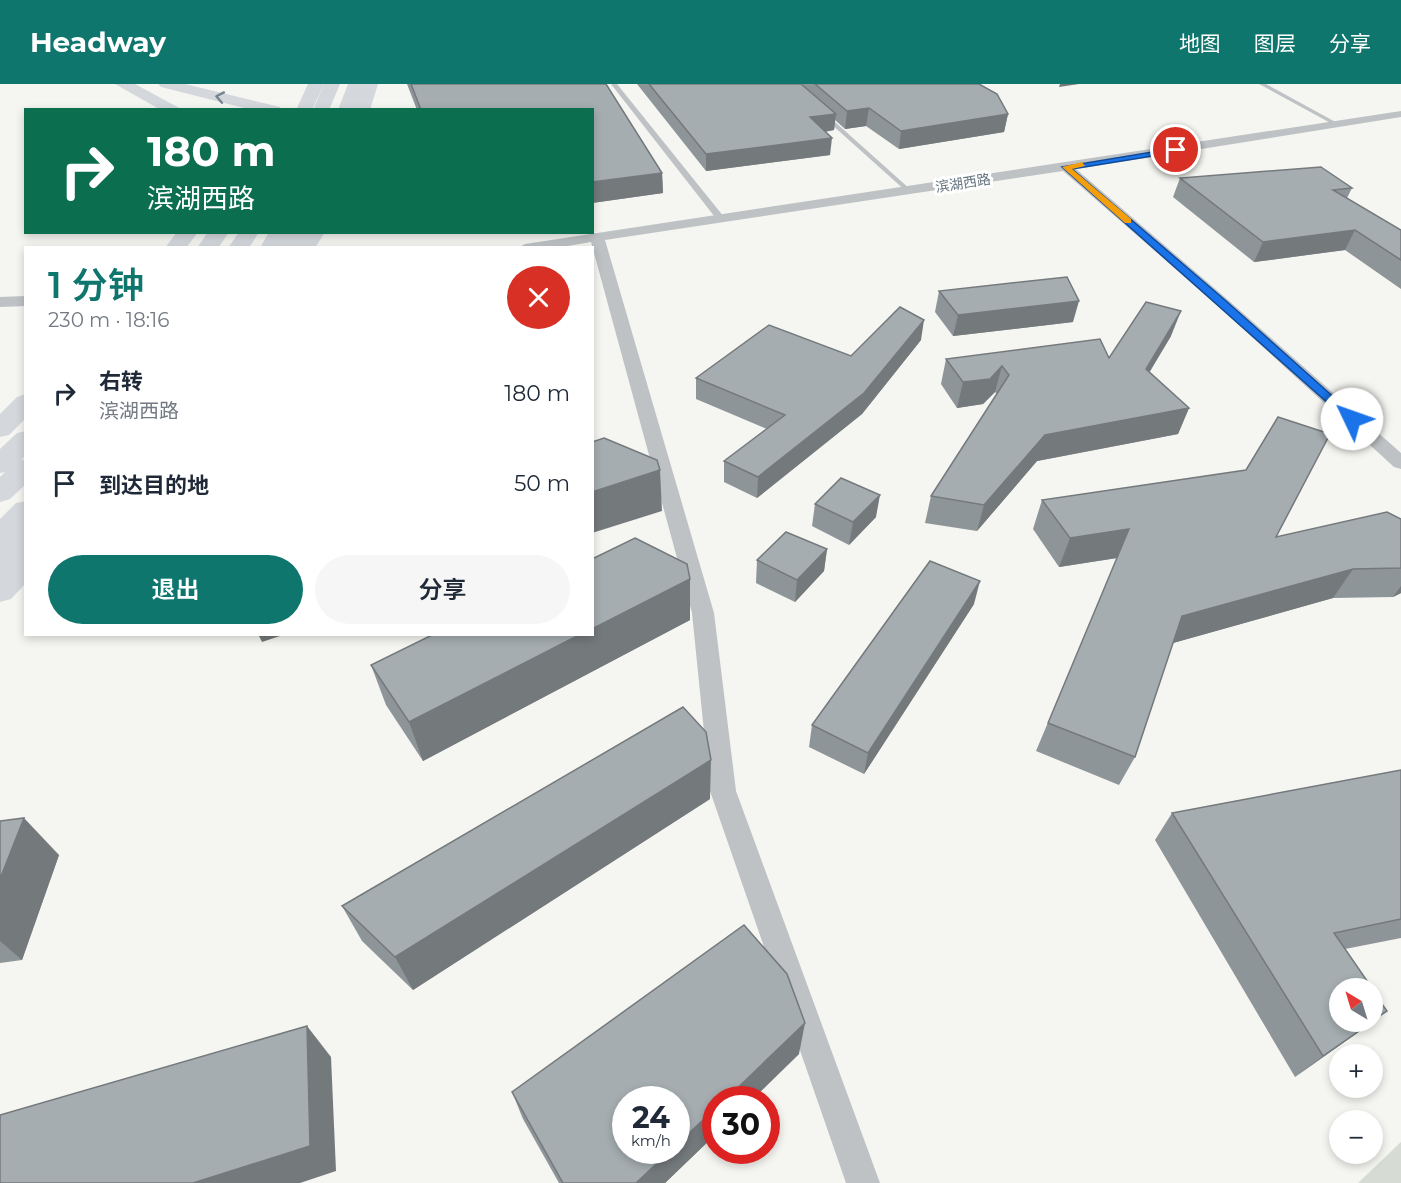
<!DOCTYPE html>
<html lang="zh">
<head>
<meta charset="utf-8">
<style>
  :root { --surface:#fff; --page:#f6f6f7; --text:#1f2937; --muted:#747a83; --accent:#0f766e }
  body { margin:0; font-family:Montserrat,"Noto Sans SC",sans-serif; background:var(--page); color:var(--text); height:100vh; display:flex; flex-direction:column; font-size:22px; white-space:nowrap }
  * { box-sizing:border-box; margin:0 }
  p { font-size:20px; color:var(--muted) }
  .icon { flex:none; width:33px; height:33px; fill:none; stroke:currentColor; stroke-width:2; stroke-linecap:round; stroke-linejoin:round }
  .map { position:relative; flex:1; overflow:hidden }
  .sheet { position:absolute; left:24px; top:162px; width:570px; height:390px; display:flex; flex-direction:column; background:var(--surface); border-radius:0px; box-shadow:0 3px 9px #0003 }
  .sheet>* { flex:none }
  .top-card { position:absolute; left:24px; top:24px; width:570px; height:126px; border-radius:0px; box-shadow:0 3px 9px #0003; background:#0b6e4f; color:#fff; overflow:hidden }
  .needle { width:39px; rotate:322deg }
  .fabs { position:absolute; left:1329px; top:894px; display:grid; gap:12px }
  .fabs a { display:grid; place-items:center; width:54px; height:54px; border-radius:50%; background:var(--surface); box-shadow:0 3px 9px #0003; font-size:30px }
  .speed { position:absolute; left:612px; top:1002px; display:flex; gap:12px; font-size:30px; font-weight:700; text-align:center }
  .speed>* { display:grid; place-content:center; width:78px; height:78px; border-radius:50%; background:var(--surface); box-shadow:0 3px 9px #0003; line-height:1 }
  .speed small { font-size:15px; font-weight:400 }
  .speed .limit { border:9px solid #d22; background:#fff; color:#111 }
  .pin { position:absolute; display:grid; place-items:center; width:51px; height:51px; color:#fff; margin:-26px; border:3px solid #fff; border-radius:50%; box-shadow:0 2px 6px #0007 }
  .me { position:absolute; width:66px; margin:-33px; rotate:312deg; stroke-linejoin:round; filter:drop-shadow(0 0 4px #0008) }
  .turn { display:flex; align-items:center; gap:21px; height:126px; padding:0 24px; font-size:27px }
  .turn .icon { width:78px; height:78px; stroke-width:2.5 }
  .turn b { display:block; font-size:42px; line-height:51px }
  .round { display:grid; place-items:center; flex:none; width:63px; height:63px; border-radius:32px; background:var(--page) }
  .headline { display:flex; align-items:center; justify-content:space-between; height:102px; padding:0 24px }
  h1 { font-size:36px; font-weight:600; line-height:45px; color:var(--accent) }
  .primary-button { display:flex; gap:12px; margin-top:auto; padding:12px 24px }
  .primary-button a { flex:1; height:69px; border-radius:36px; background:var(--accent); color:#fff; font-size:24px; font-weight:600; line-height:69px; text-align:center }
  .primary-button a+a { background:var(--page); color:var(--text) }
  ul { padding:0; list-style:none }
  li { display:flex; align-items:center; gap:18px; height:90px; padding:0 24px }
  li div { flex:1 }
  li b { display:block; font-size:22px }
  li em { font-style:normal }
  header { display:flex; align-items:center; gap:36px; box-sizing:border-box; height:84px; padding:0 30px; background:var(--accent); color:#fff }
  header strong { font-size:28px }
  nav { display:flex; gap:33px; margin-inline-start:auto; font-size:21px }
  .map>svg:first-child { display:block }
</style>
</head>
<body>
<header>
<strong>Headway</strong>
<nav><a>地图</a><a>图层</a><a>分享</a></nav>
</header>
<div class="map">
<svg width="1401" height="1099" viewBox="0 0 1401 1099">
  <rect width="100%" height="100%" fill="#f5f5f1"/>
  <polygon fill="#d6dbd3" points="1401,1058 1401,1099 1358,1099"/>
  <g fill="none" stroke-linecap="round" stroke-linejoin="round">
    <g fill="#bec2c5" fill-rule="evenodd">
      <polygon points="611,0 617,0 724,133 724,137 718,137"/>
      <polygon points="1259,0 1266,0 1341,41 1336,42"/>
      <polygon points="821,29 825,29 911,106 911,108 907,108 821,31"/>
    </g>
    <g fill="#bec2c5" fill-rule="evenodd">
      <polygon points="1401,27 1401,33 1076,85 1227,215 1401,369 1401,385 1394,383 1217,221 1063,87 605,156 714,529 736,707 880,1099 846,1099 710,707 692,529 591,158 556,164 518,164 525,160"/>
      <polygon points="26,212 26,222 0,223 0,213"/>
    </g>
    <g fill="#d4d8dc" fill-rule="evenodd">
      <polygon points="308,0 324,0 312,26 296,26"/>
      <polygon points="362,0 378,0 370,26 354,26"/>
      <polygon points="208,148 229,148 218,164 197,164"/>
      <polygon points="288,148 308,148 300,164 279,164"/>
      <polygon points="26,347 26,371 10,387 0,389 0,365 17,349"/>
      <polygon points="26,443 26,472 11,488 0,492 0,462 15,446"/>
    </g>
    <g fill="#d4d8dc" fill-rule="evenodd">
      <polygon points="115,0 135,0 183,26 161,26"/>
      <polygon points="158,0 185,0 280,23 282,26 252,26 161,3"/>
      <polygon points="324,0 340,0 329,26 313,26"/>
      <polygon points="348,0 364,0 354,26 338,26"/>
      <polygon points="177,148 198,148 186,164 165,164"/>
      <polygon points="239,148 259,148 249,164 228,164"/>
      <polygon points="269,148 289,148 281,164 260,164"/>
      <polygon points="305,148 325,148 315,164 294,164"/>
      <polygon points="26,310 26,334 9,351 0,353 0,330 17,313"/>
      <polygon points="26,375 26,400 10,415 0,418 0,393 16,377"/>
      <polygon points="26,417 26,444 11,459 0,462 0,435 16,419"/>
      <polygon points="26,469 26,499 11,515 0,518 0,487 15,472"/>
    </g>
  </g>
  <g fill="#8e9598">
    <polygon points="407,0 606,0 662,89 663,109 592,119 592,26 417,26"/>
    <polygon points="637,0 979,0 1008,30 1004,48 899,65 866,42 845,45 835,36 834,46 825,48 830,71 706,87"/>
    <polygon points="1180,94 1352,104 1347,114 1401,146 1401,205 1345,166 1254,178 1173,113"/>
    <polygon points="939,207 1073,238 953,252 935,228"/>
    <polygon points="1171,252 1149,288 1189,324 1178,350 1037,377 977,447 925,439 931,412 997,310 995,308 983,320 957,324 941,300 946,275 1109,274"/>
    <polygon points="921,256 862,330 757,414 724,398 724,377 767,345 696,315 696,294 851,272"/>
    <polygon points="1042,416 1276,453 1401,435 1401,509 1393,513 1333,514 1173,559 1135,673 1119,701 1036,667 1117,474 1059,483 1033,445"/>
    <polygon points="815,420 876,433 849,461 812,442"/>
    <polygon points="827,465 824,487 795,518 756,499 757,476"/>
    <polygon points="690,495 690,536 423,677 386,621 371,581"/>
    <polygon points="974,520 864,690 809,663 812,641"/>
    <polygon points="1401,686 1401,854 1345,865 1357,949 1295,993 1155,756 1172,729"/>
    <polygon points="710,715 413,906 362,857 342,822"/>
    <polygon points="0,737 59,771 22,876 0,879"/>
    <polygon points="799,970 665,1099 559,1099 523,1035 512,1008"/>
  </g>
  <g fill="#74797c">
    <polygon points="1060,0 1079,0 1059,3"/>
    <polygon points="869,24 866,42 845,45 847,27"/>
    <polygon points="836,30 834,46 808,50 810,33"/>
    <polygon points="1008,30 1004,48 899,65 901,47"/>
    <polygon points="832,54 830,71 706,87 706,70"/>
    <polygon points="662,89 663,109 592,119 592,98"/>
    <polygon points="1355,146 1345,166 1254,178 1263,158"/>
    <polygon points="1079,217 1073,238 953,252 958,231"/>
    <polygon points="1181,227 1171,252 1136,311 1146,285"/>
    <polygon points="924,236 921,256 862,330 757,414 758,393"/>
    <polygon points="1002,282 995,308 983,320 957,324 963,298"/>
    <polygon points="1189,324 1178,350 1037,377 977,447 984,421 1045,351"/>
    <polygon points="660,386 662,427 592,449 592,408"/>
    <polygon points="880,411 876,433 849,461 853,438"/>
    <polygon points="1129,445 1117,474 1059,483 1070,454"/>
    <polygon points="827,465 824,487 795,518 797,496"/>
    <polygon points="1353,485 1333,514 1166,561 1182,532"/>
    <polygon points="690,495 690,536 423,677 409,638 581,550 592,550 592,545"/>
    <polygon points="980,497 974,520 864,690 868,669"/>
    <polygon points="1401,502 1401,509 1393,513"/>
    <polygon points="258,550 286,550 262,558"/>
    <polygon points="711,676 710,715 413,906 395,873"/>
    <polygon points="24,734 59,771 22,876 0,857 0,795"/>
    <polygon points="1387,927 1357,949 1295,993 1323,972"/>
    <polygon points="805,939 799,970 752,1016 725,1016"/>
    <polygon points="307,942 331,973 336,1087 300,1099 193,1099"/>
    <polygon points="716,1024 716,1050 665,1099 636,1099 671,1066 676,1066 676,1061"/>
  </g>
  <g fill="#a5adb1" stroke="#74797c" stroke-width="1.5">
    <polygon points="411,0 606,0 662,89 592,98 592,26 421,26"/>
    <polygon points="649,0 801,0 836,30 810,33 832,54 706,70"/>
    <polygon points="815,0 979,0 997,10 1008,30 901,47 869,24 847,27"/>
    <polygon points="1321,83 1352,104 1333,106 1401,146 1401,176 1355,146 1263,158 1180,94"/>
    <polygon points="1067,193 1079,217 958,231 939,207"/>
    <polygon points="1146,218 1181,227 1146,285 1189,324 1045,351 984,421 931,412 1009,291 1002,282 990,295 963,298 946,275 1100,255 1109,274"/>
    <polygon points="900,223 924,236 864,309 758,393 724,377 785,331 696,294 769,241 851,272"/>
    <polygon points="1278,333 1330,350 1276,453 1387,428 1401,435 1401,484 1353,485 1182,532 1135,673 1048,639 1129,445 1070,454 1042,416 1246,386"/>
    <polygon points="604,354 657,376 660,386 592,408 592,358"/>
    <polygon points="841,394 880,411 853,438 815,420"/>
    <polygon points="786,448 827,465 797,496 757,476"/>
    <polygon points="635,454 687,480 690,495 592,545 592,475"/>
    <polygon points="930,477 980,497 868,669 812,641"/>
    <polygon points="434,550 581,550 409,638 371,581"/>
    <polygon points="683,623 706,648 711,676 395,873 342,822"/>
    <polygon points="1401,686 1401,835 1334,849 1372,904 1340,904 1340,938 1372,938 1323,972 1172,729"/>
    <polygon points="24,734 0,795 0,737"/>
    <polygon points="744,841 787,890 805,939 725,1016 716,1016 716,1024 676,1061 676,1016 626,1016 626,1066 671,1066 636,1099 563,1099 512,1008"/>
    <polygon points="1372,906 1387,927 1372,937"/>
    <polygon points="307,942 310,1062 193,1099 0,1099 0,1031"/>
  </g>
  <defs><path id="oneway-chevron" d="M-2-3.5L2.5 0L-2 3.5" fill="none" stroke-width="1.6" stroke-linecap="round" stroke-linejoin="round" transform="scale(1.5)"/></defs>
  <use stroke="#76848e" href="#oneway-chevron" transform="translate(220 13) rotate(-169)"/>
  <polygon fill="#1a73e8" stroke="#114b97" stroke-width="1.5" points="1176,64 1178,68 1072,85 1225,216 1356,333 1356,337 1348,337 1062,83"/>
  <polygon fill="#f59e0b" points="1082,78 1085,82 1072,85 1131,135 1131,139 1125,139 1062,83"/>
  <g text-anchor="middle" stroke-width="6" stroke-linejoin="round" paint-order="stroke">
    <g font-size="14" fill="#667580" stroke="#fff">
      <text transform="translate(963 99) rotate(-9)" y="5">滨湖西路</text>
    </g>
  </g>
</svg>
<div class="fabs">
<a><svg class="needle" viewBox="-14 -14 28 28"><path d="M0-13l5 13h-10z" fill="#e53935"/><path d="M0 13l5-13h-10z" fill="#747a83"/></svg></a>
<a>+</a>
<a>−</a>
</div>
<div class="speed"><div>24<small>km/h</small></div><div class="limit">30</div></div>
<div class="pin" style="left:1176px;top:66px;background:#d93025"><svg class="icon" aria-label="arrive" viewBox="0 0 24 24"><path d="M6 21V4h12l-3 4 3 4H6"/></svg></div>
<svg class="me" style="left:1352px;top:335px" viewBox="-20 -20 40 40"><circle r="19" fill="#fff"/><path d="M0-13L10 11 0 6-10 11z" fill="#1a73e8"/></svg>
<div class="top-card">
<div class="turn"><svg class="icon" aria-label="right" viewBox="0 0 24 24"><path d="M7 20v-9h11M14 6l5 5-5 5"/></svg><div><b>180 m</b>滨湖西路</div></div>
</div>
<section class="sheet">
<div class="headline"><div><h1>1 分钟</h1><p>230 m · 18:16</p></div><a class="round" style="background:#d93025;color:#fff"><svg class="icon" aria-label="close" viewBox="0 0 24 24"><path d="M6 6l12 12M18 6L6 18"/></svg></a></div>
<ul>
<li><svg class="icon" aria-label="right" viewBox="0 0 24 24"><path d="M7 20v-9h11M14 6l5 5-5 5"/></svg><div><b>右转</b><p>滨湖西路</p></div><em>180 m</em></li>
<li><svg class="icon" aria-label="arrive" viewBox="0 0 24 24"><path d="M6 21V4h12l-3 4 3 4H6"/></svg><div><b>到达目的地</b></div><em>50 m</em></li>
</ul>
<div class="primary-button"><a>退出</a><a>分享</a></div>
</section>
</div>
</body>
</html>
